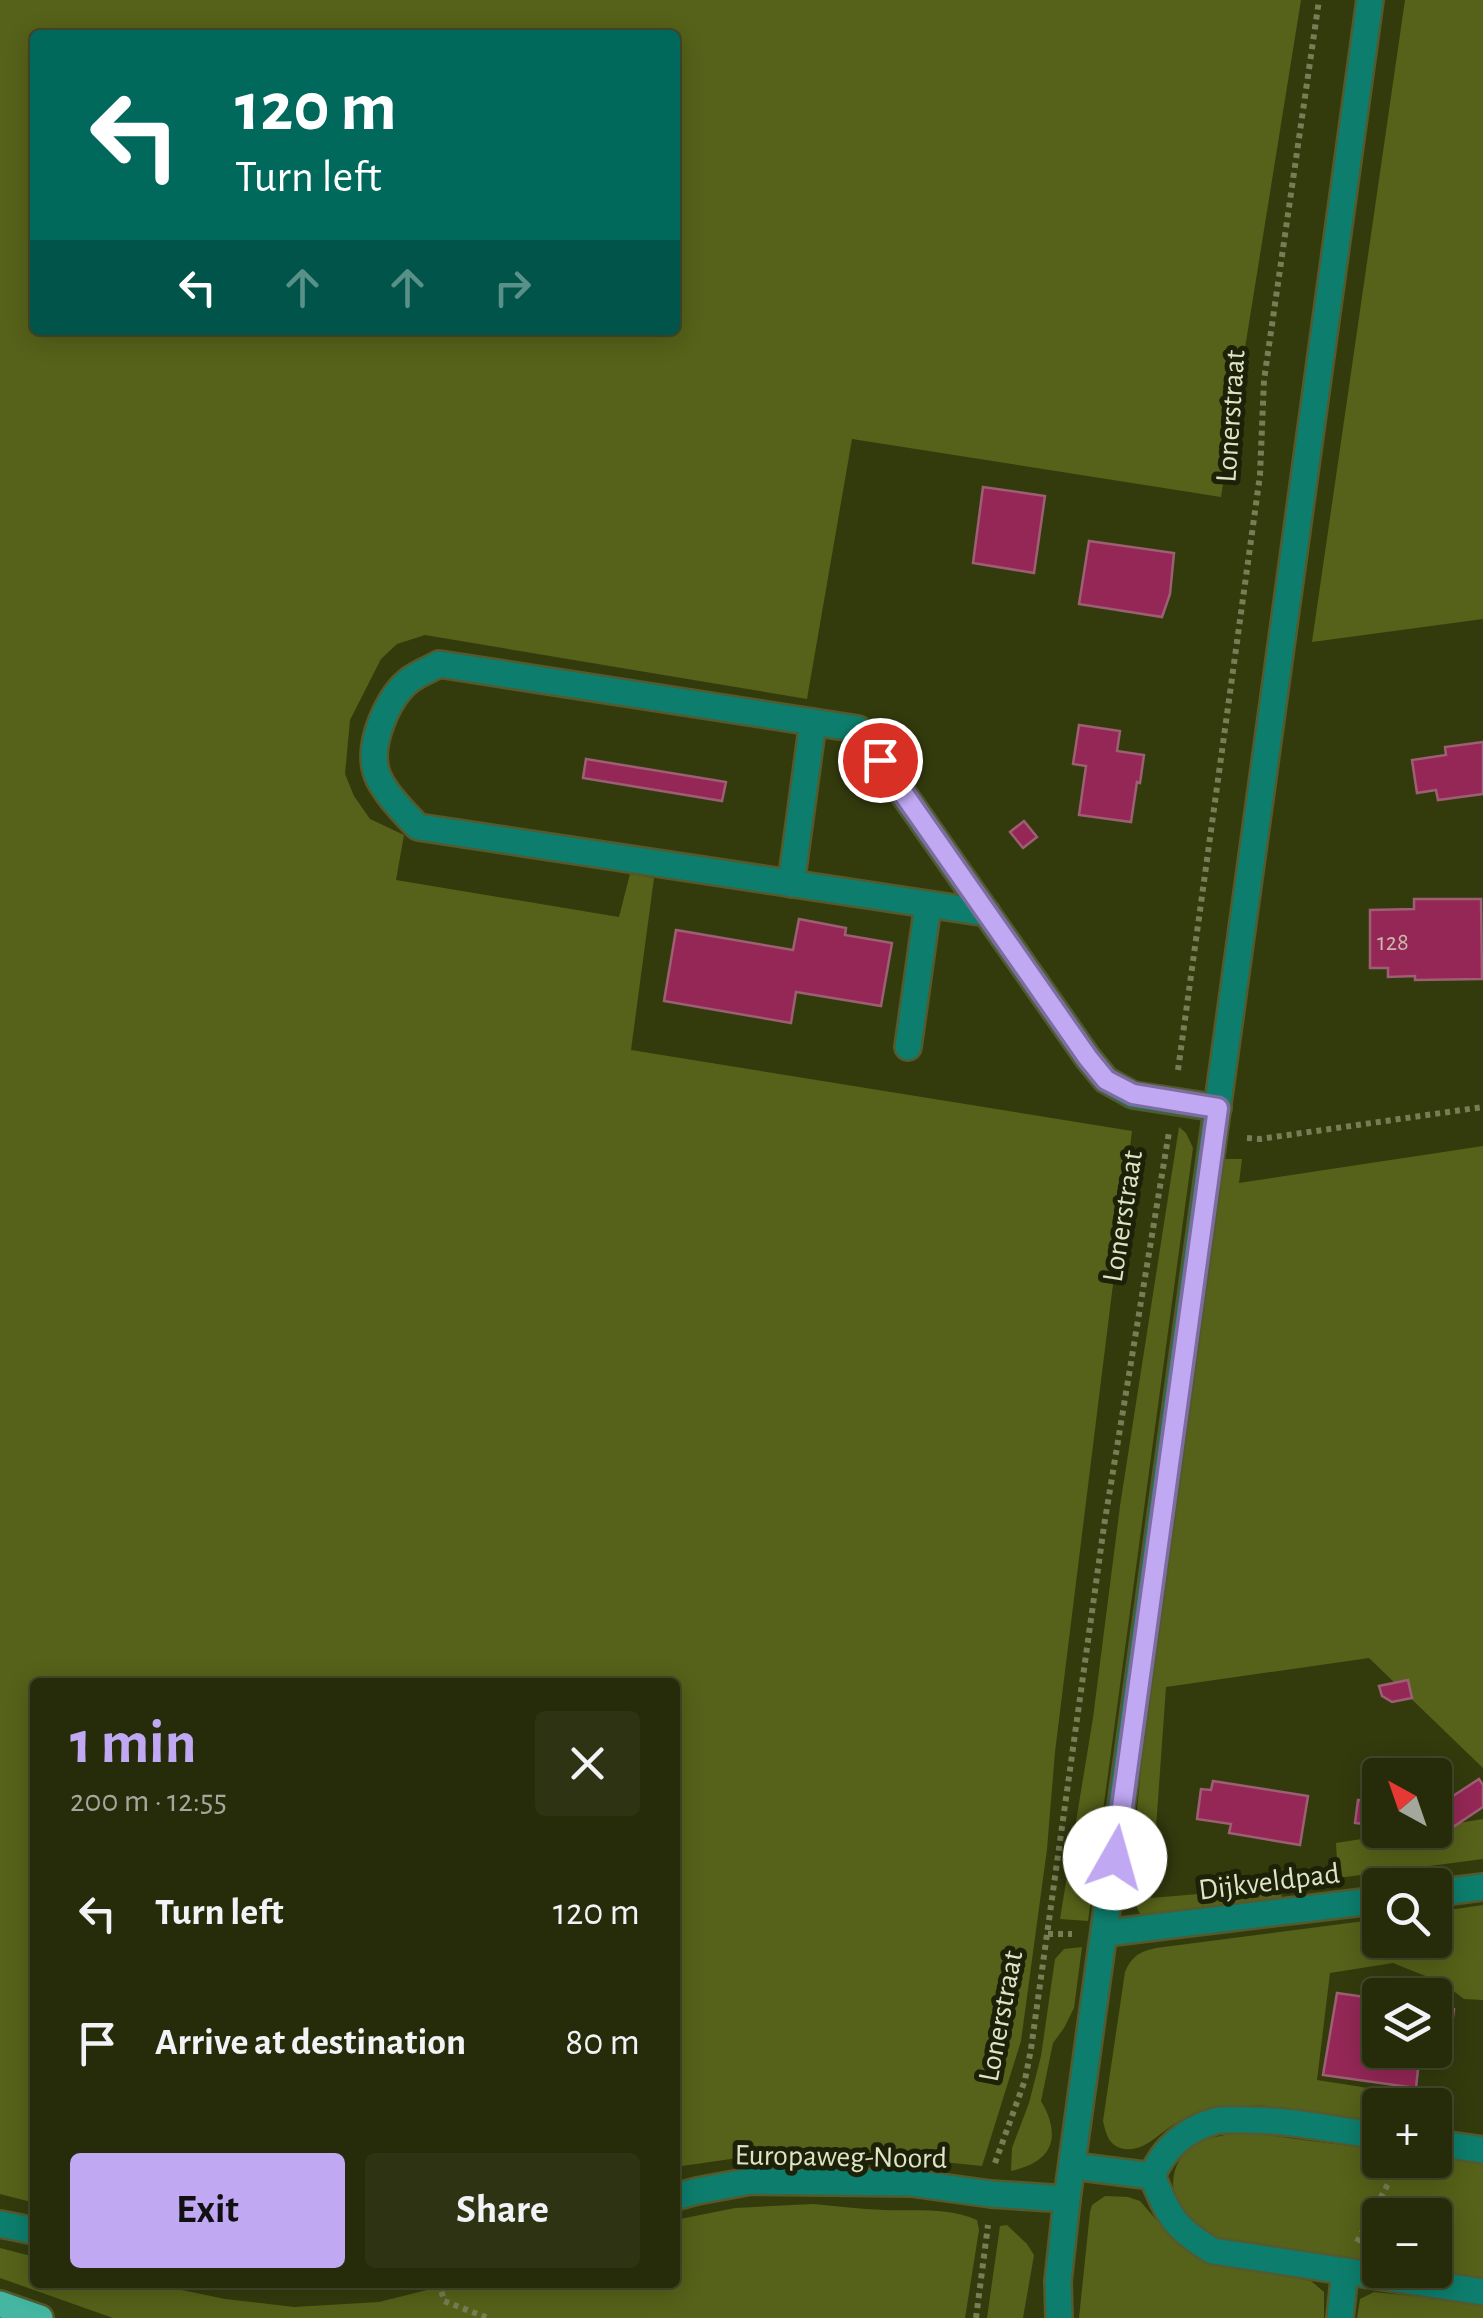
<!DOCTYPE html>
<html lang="en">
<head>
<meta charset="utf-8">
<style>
  :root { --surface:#262c0a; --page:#2e3413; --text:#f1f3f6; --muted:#a4a79c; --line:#42482b; --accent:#c0a8f3 }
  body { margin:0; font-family:"Alegreya Sans",sans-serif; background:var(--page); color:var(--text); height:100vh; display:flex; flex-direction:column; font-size:38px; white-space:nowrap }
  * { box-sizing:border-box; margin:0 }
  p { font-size:32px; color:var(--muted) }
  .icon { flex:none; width:55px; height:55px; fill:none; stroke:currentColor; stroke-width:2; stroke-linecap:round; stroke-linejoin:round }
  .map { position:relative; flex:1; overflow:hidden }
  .details { position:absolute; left:30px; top:1678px; width:650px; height:610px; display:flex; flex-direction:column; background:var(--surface); border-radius:10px; box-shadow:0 5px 25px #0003,0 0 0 2px var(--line) }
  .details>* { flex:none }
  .hud { position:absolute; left:30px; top:30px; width:650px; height:305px; border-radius:10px; box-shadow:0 5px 25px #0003,0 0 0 2px var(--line); background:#00695c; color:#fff; overflow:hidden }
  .needle { width:65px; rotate:320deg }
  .controls { position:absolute; left:1362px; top:1758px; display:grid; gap:20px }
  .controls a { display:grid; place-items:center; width:90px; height:90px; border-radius:10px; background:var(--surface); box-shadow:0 5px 25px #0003,0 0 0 2px var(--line); font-size:50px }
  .pin { position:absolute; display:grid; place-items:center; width:85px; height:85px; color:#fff; margin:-42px; border:5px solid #fff; border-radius:50%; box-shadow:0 2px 10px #0007 }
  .me { position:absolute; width:110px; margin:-55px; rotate:7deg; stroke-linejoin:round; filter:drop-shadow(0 0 8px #0008) }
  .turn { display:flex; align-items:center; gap:35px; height:210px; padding:0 40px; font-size:45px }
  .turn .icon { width:130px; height:130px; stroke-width:2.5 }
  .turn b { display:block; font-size:70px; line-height:85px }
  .lanes { display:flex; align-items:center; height:95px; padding:0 40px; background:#0003; justify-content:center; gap:50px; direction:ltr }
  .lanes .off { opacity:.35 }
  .round { display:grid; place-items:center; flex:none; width:105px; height:105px; border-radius:10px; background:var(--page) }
  .head { display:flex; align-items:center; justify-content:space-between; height:170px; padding:0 40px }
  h1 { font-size:60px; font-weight:600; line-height:75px; color:var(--accent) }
  .button { display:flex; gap:20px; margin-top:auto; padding:20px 40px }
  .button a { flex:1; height:115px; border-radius:10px; background:var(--accent); color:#111; font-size:40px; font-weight:600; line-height:115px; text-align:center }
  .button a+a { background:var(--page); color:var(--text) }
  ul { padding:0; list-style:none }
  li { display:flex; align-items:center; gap:30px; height:130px; padding:0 40px }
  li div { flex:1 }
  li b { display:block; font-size:38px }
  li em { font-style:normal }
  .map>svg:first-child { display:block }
</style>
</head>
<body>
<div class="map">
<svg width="1483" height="2318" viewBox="0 0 1483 2318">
  <rect width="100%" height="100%" fill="#333b0d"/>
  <g fill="#566219" fill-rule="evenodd">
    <path d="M0,0H1301L1221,497L852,439L807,699L425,635L397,644L381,659L350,720L345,774L354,796L370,819L404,835L396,880L619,917L630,874L654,878L631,1050L1132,1131L1055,1752L1047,1849L1021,2041L982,2166L808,2148L675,2167V1682H35V2203L0,2194ZM675,35V330H35V35Z"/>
    <polygon points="1405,0 1483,0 1483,619 1312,642"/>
    <polygon points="1179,1127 1186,1133 1193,1148 1088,1921 1060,1919 1093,1718 1120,1506"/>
    <polygon points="1483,1146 1483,1768 1369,1658 1166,1687 1151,1898 1281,1887 1282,1906 1152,1920 1140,1914 1129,1891 1149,1687 1224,1159 1242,1159 1239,1183"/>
    <polygon points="1483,1819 1483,1859 1338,1878 1336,1843 1419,1830 1435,1830 1435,1827"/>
    <path d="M1483,1905V2000L1464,1999L1443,1983L1393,1963L1330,1973L1317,2080L1394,2092L1392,2104L1394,2105H1380V2123C1333,2116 1271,2101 1224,2106C1207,2108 1187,2116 1173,2125C1157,2135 1145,2151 1125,2149C1109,2147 1106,2134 1103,2121L1125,1972C1132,1956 1139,1952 1156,1948L1380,1919V1940H1435V1912Z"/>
    <path d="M1082,1947L1074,2008L1064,2028L1053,2043L1041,2101C1062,2137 1053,2162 1011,2171L1012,2148L1029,2103L1041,2056L1055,1959L1064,1949Z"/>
    <path d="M1243,2132L1380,2150V2160H1435V2157L1483,2163V2280L1415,2270H1435V2215H1380V2265L1222,2240C1212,2236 1202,2232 1193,2225C1167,2204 1165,2162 1196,2144C1210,2136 1228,2135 1243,2132Z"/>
    <polygon points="1105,2196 1128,2197 1140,2201 1173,2239 1201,2258 1227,2266 1311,2281 1324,2292 1324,2318 1079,2318 1090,2212 1092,2205"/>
    <path d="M813,2204C837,2206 860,2209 884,2210C915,2211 948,2207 977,2220L979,2230L965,2318H113L0,2278V2248L35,2257V2282L148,2283L225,2299L294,2307L379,2302L455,2283L675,2282V2220L735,2208Z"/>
    <polygon points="1007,2225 1027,2244 1034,2255 1023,2318 987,2318 1000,2226"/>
    <polygon points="1374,2292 1453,2300 1483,2307 1483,2318 1357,2318 1360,2299"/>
  </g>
  <g fill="#942756" stroke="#9c5f73" stroke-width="2.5">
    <polygon points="983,487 1045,496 1034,573 973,563"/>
    <polygon points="1089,541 1174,553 1170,594 1162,617 1079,604"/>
    <polygon points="1079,725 1120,731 1117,751 1144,755 1140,783 1137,782 1131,822 1079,815 1086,766 1073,764"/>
    <polygon points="1483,742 1483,794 1438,800 1436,790 1417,793 1412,760 1446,755 1445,747"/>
    <polygon points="586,759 726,782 722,801 583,778"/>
    <polygon points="1024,821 1037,837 1023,848 1010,832"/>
    <polygon points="1414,899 1481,899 1482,979 1415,980 1415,976 1388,977 1388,968 1370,968 1370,910 1414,909"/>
    <polygon points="799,919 846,928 845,935 892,943 881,1006 796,992 791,1023 664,1001 676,930 793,950"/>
    <polygon points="1408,1680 1412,1698 1392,1702 1382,1696 1379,1686"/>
    <polygon points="1479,1779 1483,1785 1483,1807 1453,1827 1439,1805"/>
    <polygon points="1213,1781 1308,1796 1300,1845 1229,1833 1231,1824 1197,1819 1201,1789 1211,1790"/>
    <polygon points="1358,1800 1380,1803 1380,1826 1355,1823"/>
    <polygon points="1337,1993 1380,1999 1380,2050 1435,2050 1435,2006 1454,2009 1448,2057 1426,2054 1425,2060 1419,2060 1416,2088 1323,2075"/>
  </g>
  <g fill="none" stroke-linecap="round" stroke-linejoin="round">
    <defs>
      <g id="minor">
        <polyline points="791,884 813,722"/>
        <path d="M987,913L418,827C406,815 380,788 376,771C368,743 388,696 411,679C420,673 430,669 439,664L858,729L1088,1058L1106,1080L1133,1095L1218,1108"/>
        <polyline points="908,1047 928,905"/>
        <polyline points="1435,1893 1483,1887"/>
        <polyline points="1106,1933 1380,1900"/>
        <path d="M1380,2136C1336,2130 1291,2120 1247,2120C1236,2120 1225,2119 1215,2121C1186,2129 1163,2149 1152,2176C1169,2216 1174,2228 1213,2251L1483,2292"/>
        <polyline points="1435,2143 1483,2150"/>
        <polyline points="1073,2166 1152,2176"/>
        <polyline points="675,2197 697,2191 751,2181 911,2183 991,2194 1067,2199"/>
        <polyline points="0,2224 35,2231"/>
        <polyline points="1059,2318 1058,2281 1067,2199 1370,0"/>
        <polyline points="1340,2318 1345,2271"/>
      </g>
      <polyline id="major" points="0,2304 40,2318"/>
    </defs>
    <use href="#minor" stroke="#525a2e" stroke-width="30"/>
    <use href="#major" stroke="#525a2e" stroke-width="30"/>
    <g stroke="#767e56" stroke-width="6" stroke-dasharray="5 5" stroke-linecap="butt">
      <polyline points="1178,1070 1260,475 1264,380 1319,0"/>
      <polyline points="1247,1138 1260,1139 1483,1107"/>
      <polyline points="1048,1934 1072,1934"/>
      <polyline points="995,2163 1025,2080 1031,2049 1104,1526 1169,1132"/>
      <polyline points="1357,2242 1388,2184 1392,2168"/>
      <polyline points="439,2282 444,2301 488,2318"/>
      <polyline points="976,2318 988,2225"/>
    </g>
    <use href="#minor" stroke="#0d7e6d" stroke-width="25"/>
    <use href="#major" stroke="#44b6a1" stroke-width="25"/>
  </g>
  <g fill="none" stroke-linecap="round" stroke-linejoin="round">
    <defs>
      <polyline id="route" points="880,760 1088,1058 1106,1080 1133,1094 1218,1108 1115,1858"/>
    </defs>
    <use href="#route" stroke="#7d6d9e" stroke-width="25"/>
    <use href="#route" stroke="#c0a8f3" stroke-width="18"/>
  </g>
  <g text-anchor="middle" stroke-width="10" stroke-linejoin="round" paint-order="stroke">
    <g font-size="25" fill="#cbb6aa">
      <text x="1393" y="950">128</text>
    </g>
    <g font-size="30" fill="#dde5c6" stroke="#1c2108">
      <text transform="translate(1230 416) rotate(-86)" y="10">Lonerstraat</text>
      <text transform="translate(1122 1216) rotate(-81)" y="10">Lonerstraat</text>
      <text transform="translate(1269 1881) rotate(-7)" y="10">Dijkveldpad</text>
      <text transform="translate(1000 2016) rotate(-79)" y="10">Lonerstraat</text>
      <text transform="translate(841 2156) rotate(1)" y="10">Europaweg-Noord</text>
    </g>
  </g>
</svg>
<div class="controls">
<a><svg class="needle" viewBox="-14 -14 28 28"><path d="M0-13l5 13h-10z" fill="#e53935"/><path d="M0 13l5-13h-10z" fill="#a4a79c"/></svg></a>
<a><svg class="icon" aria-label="search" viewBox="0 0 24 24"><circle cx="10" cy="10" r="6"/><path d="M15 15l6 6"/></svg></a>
<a><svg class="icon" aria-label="layers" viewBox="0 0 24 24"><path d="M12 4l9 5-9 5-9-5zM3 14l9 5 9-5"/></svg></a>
<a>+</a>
<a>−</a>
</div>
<div class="pin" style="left:880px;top:760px;background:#d93025"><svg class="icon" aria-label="arrive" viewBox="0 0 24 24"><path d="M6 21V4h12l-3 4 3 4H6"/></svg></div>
<svg class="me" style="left:1115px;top:1858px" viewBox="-20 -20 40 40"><circle r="19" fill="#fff"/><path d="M0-13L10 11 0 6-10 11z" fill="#c0a8f3"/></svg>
<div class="hud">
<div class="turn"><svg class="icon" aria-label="left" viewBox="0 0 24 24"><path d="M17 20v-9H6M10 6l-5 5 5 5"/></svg><div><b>120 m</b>Turn left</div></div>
<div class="lanes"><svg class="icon" aria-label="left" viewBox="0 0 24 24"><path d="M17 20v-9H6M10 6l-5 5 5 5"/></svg><svg class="icon off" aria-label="ahead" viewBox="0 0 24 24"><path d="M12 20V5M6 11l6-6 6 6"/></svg><svg class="icon off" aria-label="ahead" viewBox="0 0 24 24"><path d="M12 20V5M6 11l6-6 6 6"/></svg><svg class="icon off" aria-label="right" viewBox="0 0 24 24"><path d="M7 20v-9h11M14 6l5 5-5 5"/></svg></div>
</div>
<section class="details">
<div class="head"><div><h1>1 min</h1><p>200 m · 12:55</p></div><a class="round"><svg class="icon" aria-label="close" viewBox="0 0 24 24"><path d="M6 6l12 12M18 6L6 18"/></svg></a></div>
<ul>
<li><svg class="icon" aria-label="left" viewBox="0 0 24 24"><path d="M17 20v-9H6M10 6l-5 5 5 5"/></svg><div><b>Turn left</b></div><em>120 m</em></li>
<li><svg class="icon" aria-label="arrive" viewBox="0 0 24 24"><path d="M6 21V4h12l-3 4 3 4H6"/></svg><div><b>Arrive at destination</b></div><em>80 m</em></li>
</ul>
<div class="button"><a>Exit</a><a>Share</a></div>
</section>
</div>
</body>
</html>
